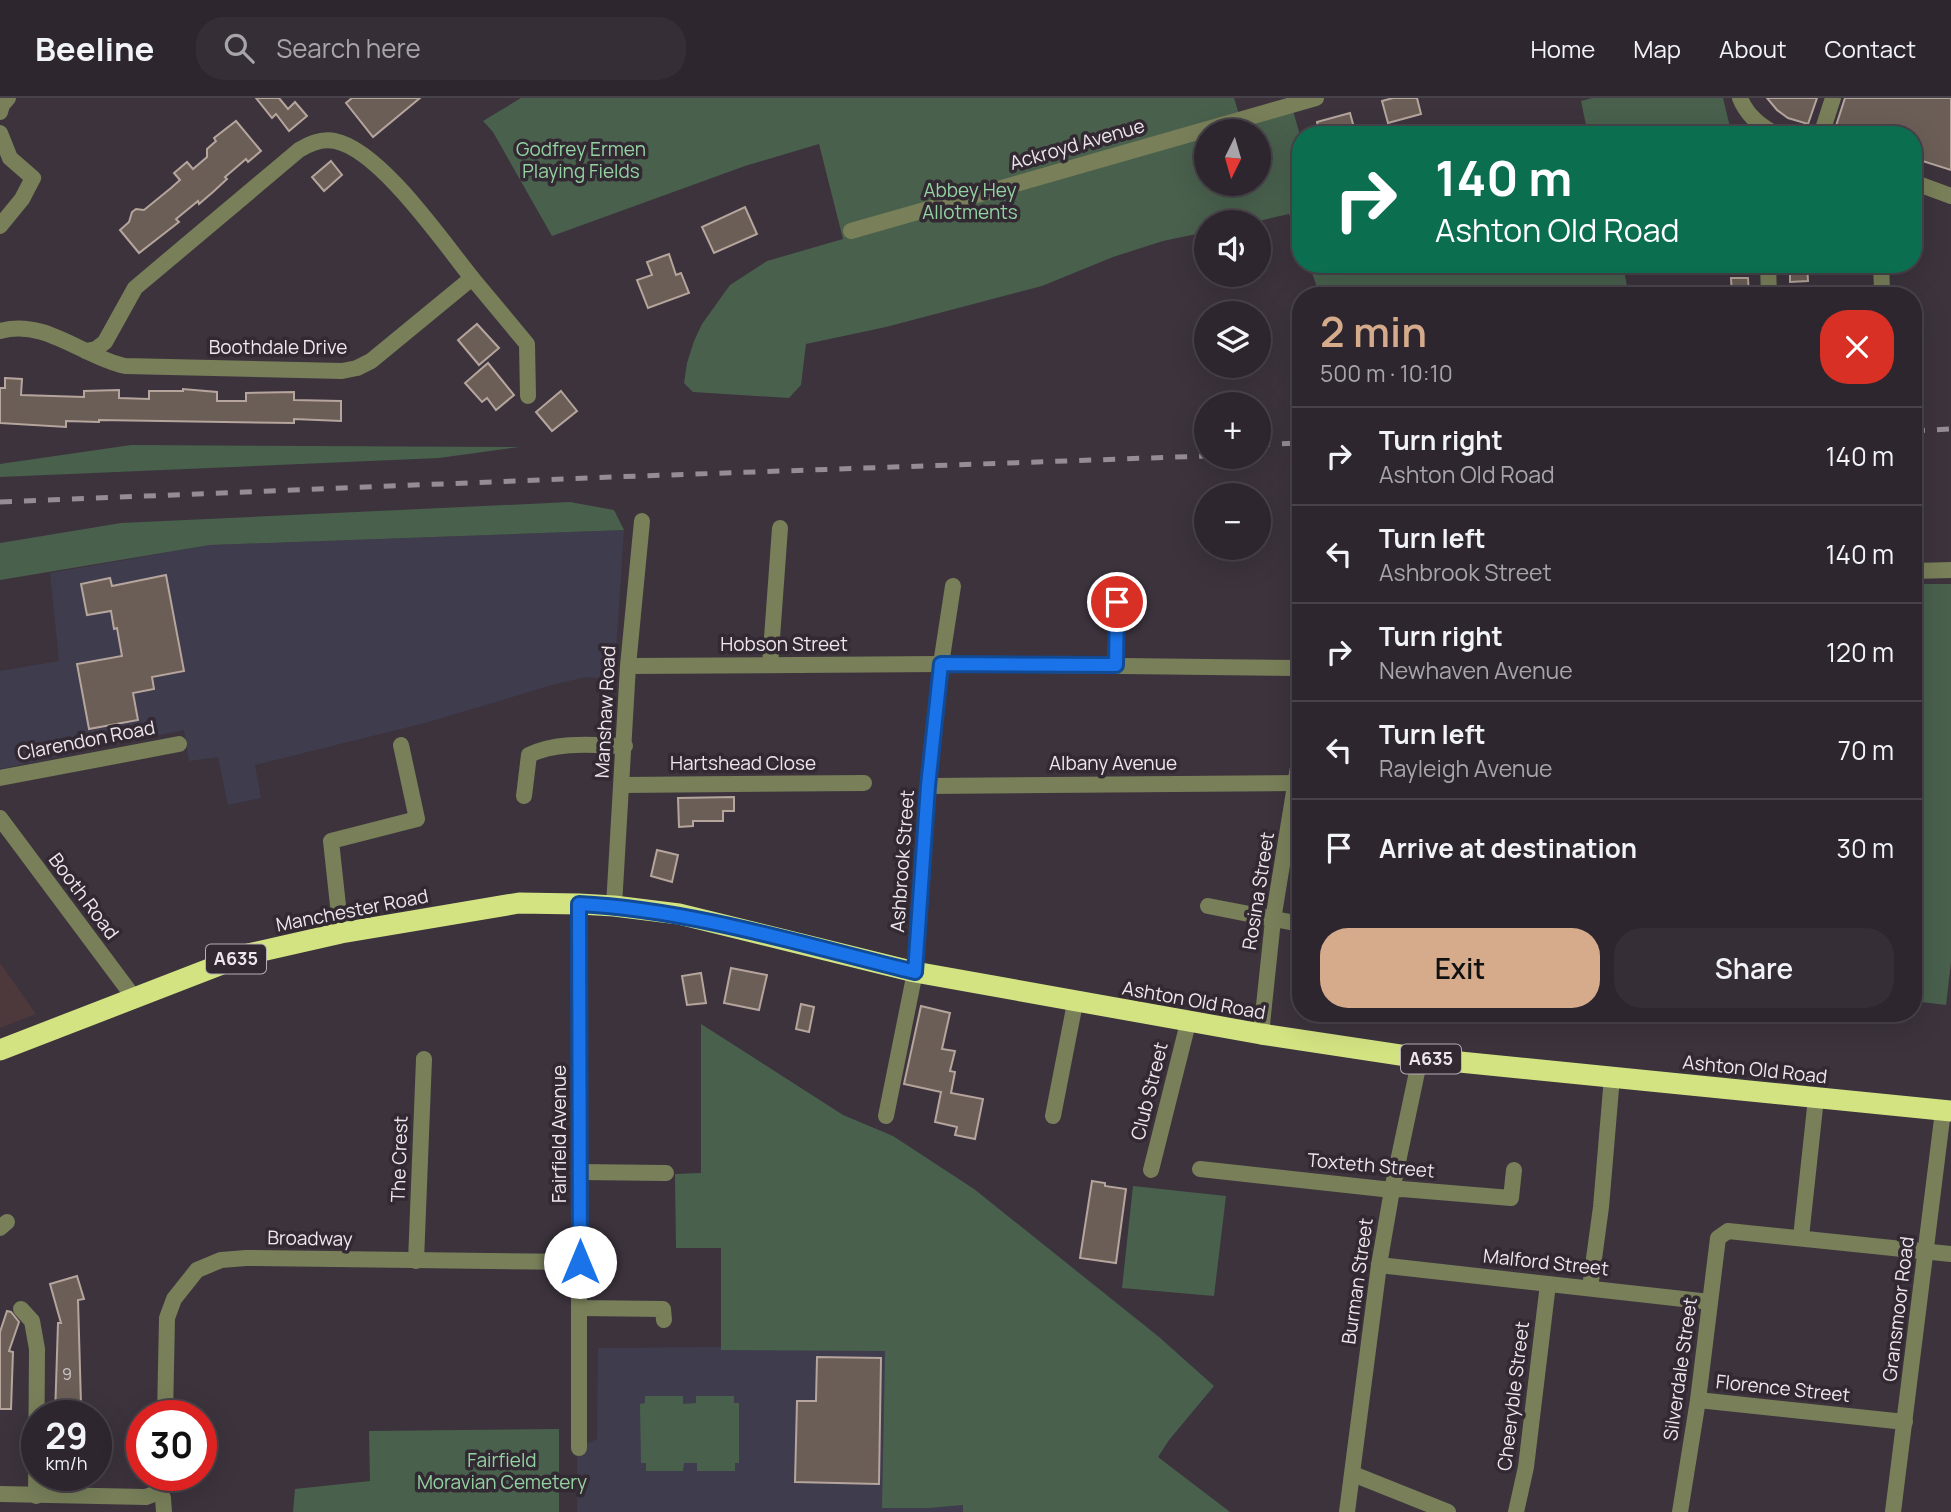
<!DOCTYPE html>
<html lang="en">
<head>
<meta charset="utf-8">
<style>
  :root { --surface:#2d262e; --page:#352e36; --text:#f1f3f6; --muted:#a7a5aa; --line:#48434a; --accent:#d6ab8b }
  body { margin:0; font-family:Manrope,sans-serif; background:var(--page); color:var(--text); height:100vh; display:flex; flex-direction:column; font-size:26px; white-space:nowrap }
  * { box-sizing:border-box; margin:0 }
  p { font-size:23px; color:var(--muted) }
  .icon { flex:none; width:38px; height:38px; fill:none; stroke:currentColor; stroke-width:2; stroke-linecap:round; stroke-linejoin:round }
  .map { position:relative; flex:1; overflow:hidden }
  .drawer { position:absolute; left:1292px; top:189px; width:630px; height:735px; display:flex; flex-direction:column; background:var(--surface); border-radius:28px; box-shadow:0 7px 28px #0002,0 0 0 2px var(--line) }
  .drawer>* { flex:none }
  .guide { position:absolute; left:1292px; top:28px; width:630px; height:147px; border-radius:28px; box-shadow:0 7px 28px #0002,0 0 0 2px var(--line); background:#0b6e4f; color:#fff; overflow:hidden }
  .needle { width:46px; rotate:185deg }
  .buttons { position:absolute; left:1194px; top:21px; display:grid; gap:14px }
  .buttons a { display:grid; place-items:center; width:77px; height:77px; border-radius:50%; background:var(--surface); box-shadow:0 7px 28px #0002,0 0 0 2px var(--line); font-size:35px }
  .speed { position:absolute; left:21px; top:1302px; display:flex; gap:14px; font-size:35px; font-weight:700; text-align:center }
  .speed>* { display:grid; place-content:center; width:91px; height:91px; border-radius:50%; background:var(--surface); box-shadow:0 7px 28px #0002,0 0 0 2px var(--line); line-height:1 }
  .speed small { font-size:18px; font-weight:400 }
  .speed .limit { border:10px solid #d22; background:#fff; color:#111 }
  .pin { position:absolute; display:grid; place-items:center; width:60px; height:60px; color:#fff; margin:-30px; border:4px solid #fff; border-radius:50%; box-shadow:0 2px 7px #0007 }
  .me { position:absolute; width:77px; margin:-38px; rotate:0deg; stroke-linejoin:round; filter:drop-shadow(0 0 5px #0008) }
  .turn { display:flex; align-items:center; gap:24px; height:147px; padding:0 28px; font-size:32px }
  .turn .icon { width:91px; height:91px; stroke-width:2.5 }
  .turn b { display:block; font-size:49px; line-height:60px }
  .round { display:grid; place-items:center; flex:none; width:74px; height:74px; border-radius:28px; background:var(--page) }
  .headline { display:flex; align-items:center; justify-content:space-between; height:119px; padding:0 28px }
  h1 { font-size:42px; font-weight:600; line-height:52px; color:var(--accent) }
  .action { display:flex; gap:14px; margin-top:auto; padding:14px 28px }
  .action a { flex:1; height:80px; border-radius:28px; background:var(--accent); color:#111; font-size:28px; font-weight:600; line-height:80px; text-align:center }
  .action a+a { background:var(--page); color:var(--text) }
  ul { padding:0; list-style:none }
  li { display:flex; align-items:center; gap:21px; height:98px; padding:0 28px; border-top:2px solid var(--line) }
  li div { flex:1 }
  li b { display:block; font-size:26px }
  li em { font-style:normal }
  header { display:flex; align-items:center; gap:42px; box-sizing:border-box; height:98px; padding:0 35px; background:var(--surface); border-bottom:2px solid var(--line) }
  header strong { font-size:33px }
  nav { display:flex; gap:38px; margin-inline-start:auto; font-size:24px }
  .search { width:490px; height:63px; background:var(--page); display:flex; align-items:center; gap:18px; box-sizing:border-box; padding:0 24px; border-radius:28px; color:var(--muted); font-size:26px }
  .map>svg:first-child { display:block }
</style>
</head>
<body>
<header>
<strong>Beeline</strong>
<div class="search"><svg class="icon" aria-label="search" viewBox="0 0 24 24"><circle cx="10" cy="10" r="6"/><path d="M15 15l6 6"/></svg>Search here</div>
<nav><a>Home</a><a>Map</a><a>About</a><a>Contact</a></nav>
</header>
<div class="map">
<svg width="1951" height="1414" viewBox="0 0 1951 1414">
  <rect width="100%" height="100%" fill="#3c333d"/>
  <polygon fill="#4d383b" points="0,865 36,916 0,930"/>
  <g fill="#3f3c4d">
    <polygon points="624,432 614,583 587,579 559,585 425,625 255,667 261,700 228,707 218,659 189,663 184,632 0,671 0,573 59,563 50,475 210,447"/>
    <polygon points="701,926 843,1017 893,1038 974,1091 1159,1239 1214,1288 1169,1342 1158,1359 963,1407 963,1414 577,1414 577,1345 588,1345 597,1341 598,1250 721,1249 721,1150 676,1150 675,1076 701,1075"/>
  </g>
  <g fill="#49604d" fill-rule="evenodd">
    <path d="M521,0H1234L1241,23L1292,9L1300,37V144L1289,116L1254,124H1206V134L1163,143L1113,159L1042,188L886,229L806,246L801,287L789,300L693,294L684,285L687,265L694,243L702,226L730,187L767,163L843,141L819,46L745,68L552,138L493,34L483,23ZM1206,33H1258V86H1206Z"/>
    <polygon points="1592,0 1723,0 1729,25 1735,37 1588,37 1581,3"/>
    <polygon points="1309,166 1630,166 1623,168 1629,198 1320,198"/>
    <polygon points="131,347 519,349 439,360 0,379 0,366"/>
    <polygon points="570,404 614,412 624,432 210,447 0,482 0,445 121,425"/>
    <polygon points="1913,486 1951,486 1951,864 1946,907 1913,903"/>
    <polygon points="701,926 843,1017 893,1038 974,1091 1159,1239 1214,1288 1169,1342 1158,1359 1230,1414 963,1414 963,1407 928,1410 882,1410 885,1253 721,1252 721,1150 676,1150 675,1076 701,1075"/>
    <polygon points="1133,1088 1226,1098 1214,1198 1122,1190"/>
    <polygon points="645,1298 683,1298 683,1306 696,1305 696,1298 734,1298 734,1305 739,1305 739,1365 735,1365 735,1373 697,1373 697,1365 684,1365 683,1373 646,1373 646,1365 641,1365 640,1306 645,1305"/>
    <polygon points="559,1331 559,1414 293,1414 295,1391 370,1383 369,1333"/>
  </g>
  <g fill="#6b5e56" stroke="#b5a59d" stroke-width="2">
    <polygon points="256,0 279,0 288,11 295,4 307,18 289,33 276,16 272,20"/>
    <polygon points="352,0 420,0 373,39 346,5"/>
    <polygon points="1393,0 1417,0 1421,16 1388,25 1382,3"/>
    <polygon points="1767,0 1817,0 1808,26 1788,20 1777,12"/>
    <polygon points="1845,0 1951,0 1951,72 1913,60 1913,37 1842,37 1834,34"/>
    <polygon points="1350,15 1356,37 1320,37 1317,24"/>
    <polygon points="236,23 261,53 248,64 246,61 225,79 227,81 213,94 199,106 198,103 176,121 179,124 139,155 120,132 129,124 132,114 136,111 144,112 171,90 180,82 174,75 187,64 193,71 207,59 207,51 216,43 214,40"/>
    <polygon points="331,63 342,77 324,93 312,79"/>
    <polygon points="745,109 757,136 714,155 702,129"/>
    <polygon points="669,156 676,177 681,175 689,195 648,210 637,182 652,177 647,164"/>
    <polygon points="1790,166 1807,166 1808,183 1790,184"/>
    <polygon points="1731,180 1748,180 1749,198 1732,198"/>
    <polygon points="477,226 499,250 479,267 458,242"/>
    <polygon points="488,265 514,297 496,312 487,300 482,304 465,285"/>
    <polygon points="5,280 22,281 21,297 84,299 84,293 119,292 119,300 149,301 149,293 183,293 183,291 217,294 217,303 246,303 246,295 294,294 294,302 341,303 341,323 294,321 294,325 99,322 99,324 66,323 66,329 0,325 0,290 5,290"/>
    <polygon points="561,293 577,313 552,333 536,314"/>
    <polygon points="166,477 184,573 152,579 154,591 133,595 138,622 89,631 77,566 122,558 117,530 114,531 111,513 87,517 81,486 110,480 112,488"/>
    <polygon points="734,699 734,713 723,713 723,723 693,723 693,728 679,729 678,700"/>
    <polygon points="657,752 678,757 672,784 651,778"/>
    <polygon points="731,870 767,877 759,912 724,905"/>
    <polygon points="701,875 706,905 687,907 682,878"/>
    <polygon points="801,906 814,909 809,934 796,931"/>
    <polygon points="921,908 950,915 942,951 955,953 950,973 955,974 951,995 983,1001 975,1041 955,1037 957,1029 935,1024 941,994 904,986"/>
    <polygon points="1092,1083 1105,1085 1105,1088 1126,1091 1116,1165 1080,1160"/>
    <polygon points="77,1178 84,1201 78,1202 81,1306 76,1306 76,1318 55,1318 58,1225 61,1225 50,1186"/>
    <polygon points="7,1213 11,1214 19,1224 9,1253 13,1254 11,1311 0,1311 0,1234"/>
    <polygon points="817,1259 881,1260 879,1386 795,1384 797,1303 816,1303"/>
  </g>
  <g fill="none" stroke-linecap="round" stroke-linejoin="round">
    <g stroke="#787f59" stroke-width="16">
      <path d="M1740,0C1747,18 1761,29 1778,37"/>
      <polyline points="0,14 2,7 8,0"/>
      <polyline points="0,35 10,60 33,80 22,101 0,128"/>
      <polyline points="1821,37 1833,0"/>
      <polyline points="1913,84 1951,98"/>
      <polyline points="851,133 1316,0"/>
      <polyline points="1768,166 1769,198"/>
      <polyline points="1881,166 1882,192"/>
      <path d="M0,233C45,220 83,259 125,268L342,273L357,270L371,263L472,180L527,246L528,298"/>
      <path d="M86,253L96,251L105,244L135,190L299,52C310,45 322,40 335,43C380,52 443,144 472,180"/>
      <polyline points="1913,473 1951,472"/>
      <polyline points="770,567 780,430"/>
      <polyline points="1116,567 1118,483"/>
      <polyline points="628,568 941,566 1300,570"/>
      <polyline points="0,680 179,646"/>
      <polyline points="622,687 864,685"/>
      <polyline points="928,688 1297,685"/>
      <path d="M524,698L529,657C558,643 593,647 625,648"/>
      <polyline points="0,720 135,901"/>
      <polyline points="579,806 579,1350"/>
      <polyline points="614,808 628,568 642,423"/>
      <polyline points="1208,808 1300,826"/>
      <polyline points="341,835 331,743 417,721 401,647"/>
      <polyline points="1261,936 1273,822 1300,657"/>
      <polyline points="886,1018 915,874 928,688 941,566 953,488"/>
      <polyline points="1053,1018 1075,905"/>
      <polyline points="1200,1071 1392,1092 1402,1091 1511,1100 1514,1072"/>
      <polyline points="1151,1072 1188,925"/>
      <polyline points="580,1074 666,1075"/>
      <polyline points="0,1130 7,1124"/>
      <polyline points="1801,1139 1816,1000"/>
      <polyline points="416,1163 424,961"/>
      <polyline points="1379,1167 1710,1204"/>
      <polyline points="1590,1190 1601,1109 1612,979"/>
      <polyline points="580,1210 663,1211 664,1222"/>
      <polyline points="21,1211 32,1223 37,1251 36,1398"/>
      <polyline points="1698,1302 1905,1324"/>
      <polyline points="165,1318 167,1220 174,1201 197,1172 221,1162 246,1160 580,1164"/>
      <polyline points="1353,1376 1448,1414"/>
      <polyline points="159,1394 163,1400 164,1414"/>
      <polyline points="0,1396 146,1399 159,1394 163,1377"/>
      <polyline points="1347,1414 1379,1167 1392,1092 1420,960"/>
      <polyline points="1516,1414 1526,1369 1548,1186"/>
      <polyline points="1680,1414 1698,1302 1718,1140 1728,1133 1951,1156"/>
      <polyline points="1893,1414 1943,1013"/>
    </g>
    <polyline stroke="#d3e382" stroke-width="21" points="0,952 248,856 341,835 519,805 579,806 614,808 679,816 915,874 1261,936 1420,960 1951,1013"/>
    <g stroke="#958d95" stroke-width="5" stroke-dasharray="12 12" stroke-linecap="butt">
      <polyline points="1913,333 1951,331"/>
      <polyline points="1258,347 1300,345"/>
      <polyline points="0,404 612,379 1206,358"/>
    </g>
  </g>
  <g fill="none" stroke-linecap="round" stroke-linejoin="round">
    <defs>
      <path id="route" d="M580,1164L579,806C693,812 804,847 915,874L928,688L941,566L1116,567L1117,504"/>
    </defs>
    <use href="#route" stroke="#114b97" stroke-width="18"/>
    <use href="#route" stroke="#1a73e8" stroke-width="12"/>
  </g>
  <g text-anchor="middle" stroke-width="7" stroke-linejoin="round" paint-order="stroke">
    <g font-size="16" fill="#ccc5c7">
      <text x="67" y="1282">9</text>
    </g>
    <g fill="#322933" stroke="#b5aeb5" stroke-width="2">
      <rect x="206" y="846.5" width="60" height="29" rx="5"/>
      <rect x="1401" y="946.5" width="60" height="29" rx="5"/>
    </g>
    <g font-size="18" font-weight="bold" fill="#ede7ed">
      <text x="236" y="867">A635</text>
      <text x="1431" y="967">A635</text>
    </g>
    <g font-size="19" fill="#ede7ed" stroke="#322933">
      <text transform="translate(1077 46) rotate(-16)" y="7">Ackroyd Avenue</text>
      <text x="278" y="256">Boothdale Drive</text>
      <text x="784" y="553">Hobson Street</text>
      <text transform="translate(605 614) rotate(-87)" y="7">Manshaw Road</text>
      <text transform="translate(86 642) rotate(-11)" y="7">Clarendon Road</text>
      <text x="743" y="672">Hartshead Close</text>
      <text x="1113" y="672">Albany Avenue</text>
      <text transform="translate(902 763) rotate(-86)" y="7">Ashbrook Street</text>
      <text transform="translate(1258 793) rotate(-81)" y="7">Rosina Street</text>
      <text transform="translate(84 798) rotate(53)" y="7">Booth Road</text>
      <text transform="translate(352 812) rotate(-11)" y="7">Manchester Road</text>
      <text transform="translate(1194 902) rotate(10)" y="7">Ashton Old Road</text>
      <text transform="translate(1755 971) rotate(6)" y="7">Ashton Old Road</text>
      <text transform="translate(1149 993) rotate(-76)" y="7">Club Street</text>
      <text transform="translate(559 1036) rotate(-90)" y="7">Fairfield Avenue</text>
      <text transform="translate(399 1061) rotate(-88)" y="7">The Crest</text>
      <text transform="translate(1371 1067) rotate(5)" y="7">Toxteth Street</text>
      <text transform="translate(310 1140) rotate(1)" y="7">Broadway</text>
      <text transform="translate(1546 1164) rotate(6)" y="7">Malford Street</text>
      <text transform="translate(1357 1183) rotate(-82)" y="7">Burman Street</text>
      <text transform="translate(1898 1211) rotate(-83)" y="7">Gransmoor Road</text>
      <text transform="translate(1680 1271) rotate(-82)" y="7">Silverdale Street</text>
      <text transform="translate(1783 1290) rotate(6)" y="7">Florence Street</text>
      <text transform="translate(1513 1298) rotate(-83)" y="7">Cheeryble Street</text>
    </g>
    <g font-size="19" fill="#93d2a1" stroke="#322933">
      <text x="581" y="58">Godfrey Ermen<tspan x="581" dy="22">Playing Fields</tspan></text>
      <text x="970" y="99">Abbey Hey<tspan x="970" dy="22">Allotments</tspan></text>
      <text x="502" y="1369">Fairfield<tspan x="502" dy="22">Moravian Cemetery</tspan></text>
    </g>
  </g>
</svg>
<div class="buttons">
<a><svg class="needle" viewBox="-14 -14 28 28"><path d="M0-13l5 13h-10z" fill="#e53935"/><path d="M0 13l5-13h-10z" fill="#a7a5aa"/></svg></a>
<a><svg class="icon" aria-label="sound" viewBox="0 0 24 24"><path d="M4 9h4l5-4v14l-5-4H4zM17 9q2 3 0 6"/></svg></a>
<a><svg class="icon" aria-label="layers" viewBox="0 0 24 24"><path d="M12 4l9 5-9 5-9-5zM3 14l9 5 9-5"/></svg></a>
<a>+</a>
<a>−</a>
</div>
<div class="speed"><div>29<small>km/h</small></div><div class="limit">30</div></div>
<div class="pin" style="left:1117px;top:504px;background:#d93025"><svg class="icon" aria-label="arrive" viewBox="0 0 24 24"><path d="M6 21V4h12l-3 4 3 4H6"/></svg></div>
<svg class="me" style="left:580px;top:1164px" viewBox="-20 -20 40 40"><circle r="19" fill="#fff"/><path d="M0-13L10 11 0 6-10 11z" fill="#1a73e8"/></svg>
<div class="guide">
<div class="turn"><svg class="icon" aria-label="right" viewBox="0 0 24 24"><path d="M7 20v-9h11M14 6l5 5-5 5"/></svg><div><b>140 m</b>Ashton Old Road</div></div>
</div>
<section class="drawer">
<div class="headline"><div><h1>2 min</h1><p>500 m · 10:10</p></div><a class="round" style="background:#d93025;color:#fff"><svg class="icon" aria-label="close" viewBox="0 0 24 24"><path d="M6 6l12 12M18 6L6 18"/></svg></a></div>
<ul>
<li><svg class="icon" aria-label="right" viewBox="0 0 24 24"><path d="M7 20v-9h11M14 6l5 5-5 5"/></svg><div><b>Turn right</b><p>Ashton Old Road</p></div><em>140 m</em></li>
<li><svg class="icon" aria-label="left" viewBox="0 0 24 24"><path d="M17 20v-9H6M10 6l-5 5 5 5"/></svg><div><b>Turn left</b><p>Ashbrook Street</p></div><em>140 m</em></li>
<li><svg class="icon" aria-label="right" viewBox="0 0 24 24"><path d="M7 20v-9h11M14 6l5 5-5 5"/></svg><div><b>Turn right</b><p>Newhaven Avenue</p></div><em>120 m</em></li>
<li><svg class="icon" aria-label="left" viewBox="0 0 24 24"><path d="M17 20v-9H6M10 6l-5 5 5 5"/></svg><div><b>Turn left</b><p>Rayleigh Avenue</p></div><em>70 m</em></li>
<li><svg class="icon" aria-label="arrive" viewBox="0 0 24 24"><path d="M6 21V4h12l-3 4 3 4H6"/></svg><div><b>Arrive at destination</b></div><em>30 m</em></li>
</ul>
<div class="action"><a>Exit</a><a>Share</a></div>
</section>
</div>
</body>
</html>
